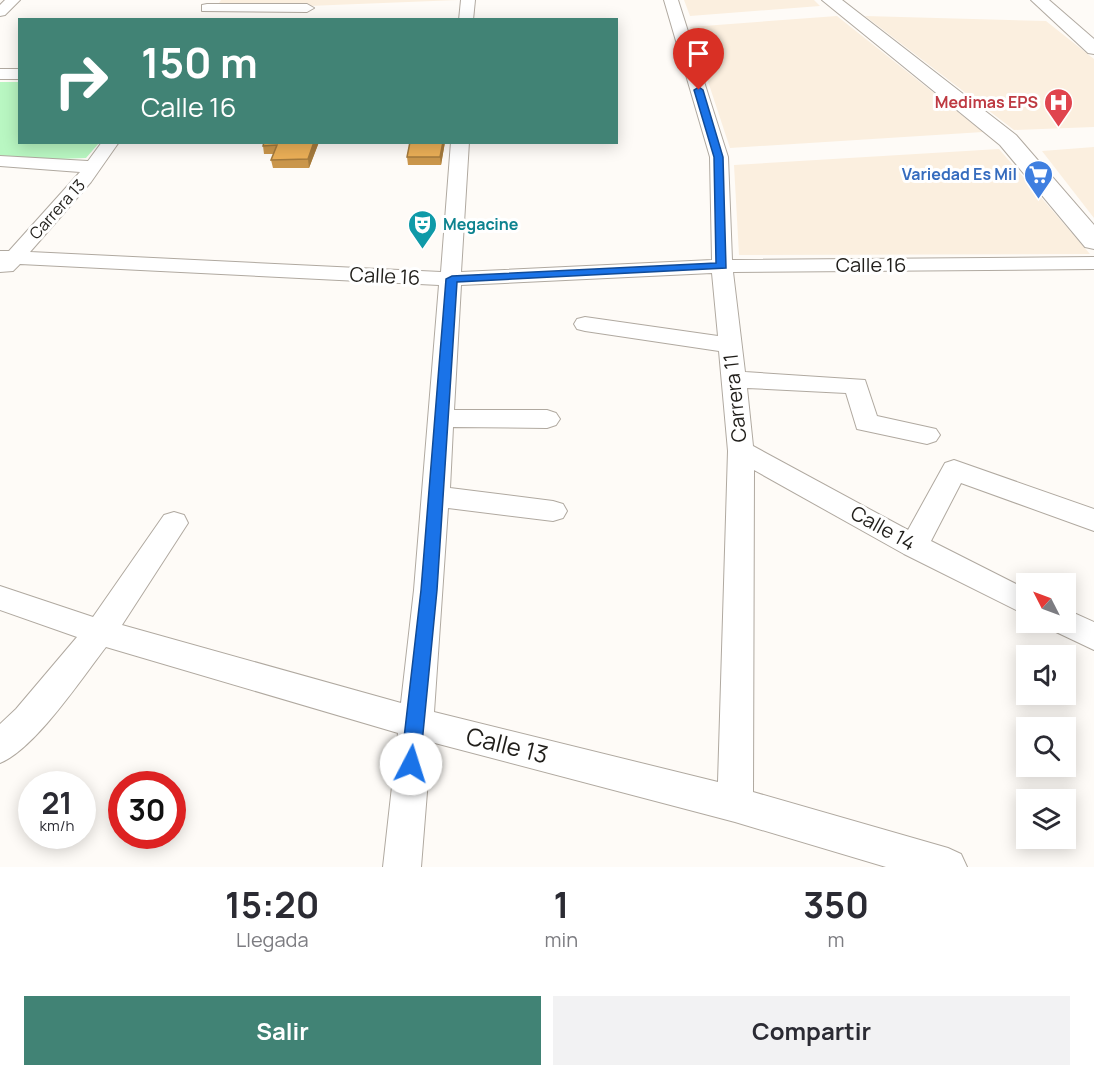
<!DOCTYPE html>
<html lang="es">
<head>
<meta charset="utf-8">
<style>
  :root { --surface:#fff; --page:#f2f2f3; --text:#2b2b33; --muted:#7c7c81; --accent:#418375 }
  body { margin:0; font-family:Manrope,sans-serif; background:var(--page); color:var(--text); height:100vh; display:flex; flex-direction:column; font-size:22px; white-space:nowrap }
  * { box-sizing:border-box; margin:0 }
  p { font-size:20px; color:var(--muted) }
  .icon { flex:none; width:33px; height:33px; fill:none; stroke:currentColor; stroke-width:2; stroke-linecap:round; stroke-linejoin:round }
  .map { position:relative; height:867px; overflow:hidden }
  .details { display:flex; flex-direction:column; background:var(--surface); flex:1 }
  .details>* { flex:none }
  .top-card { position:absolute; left:18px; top:18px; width:600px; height:126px; border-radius:0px; box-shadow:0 3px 15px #0003; background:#418375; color:#fff; overflow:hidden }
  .needle { width:39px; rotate:312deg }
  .tools { position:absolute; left:1016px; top:573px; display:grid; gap:12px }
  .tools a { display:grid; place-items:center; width:60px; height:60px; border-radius:0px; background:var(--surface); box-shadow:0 3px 15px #0003; font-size:30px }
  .speed { position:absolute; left:18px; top:771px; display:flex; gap:12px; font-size:30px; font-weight:700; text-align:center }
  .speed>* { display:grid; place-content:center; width:78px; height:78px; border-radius:50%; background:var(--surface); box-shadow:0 3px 15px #0003; line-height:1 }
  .speed small { font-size:15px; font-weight:400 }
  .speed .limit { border:9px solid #d22; background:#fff; color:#111 }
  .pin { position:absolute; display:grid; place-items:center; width:51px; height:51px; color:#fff; margin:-62px -26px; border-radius:50% 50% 50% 0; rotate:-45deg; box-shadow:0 0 6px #0007 }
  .pin .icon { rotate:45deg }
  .me { position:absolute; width:66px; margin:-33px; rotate:5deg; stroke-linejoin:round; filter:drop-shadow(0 0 4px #0008) }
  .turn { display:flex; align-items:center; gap:21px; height:126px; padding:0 24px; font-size:27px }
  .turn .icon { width:78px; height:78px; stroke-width:2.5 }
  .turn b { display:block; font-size:42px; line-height:51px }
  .eta { display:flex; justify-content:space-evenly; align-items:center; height:102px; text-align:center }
  .eta b { font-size:36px; font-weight:700; line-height:42px }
  .cta { display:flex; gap:12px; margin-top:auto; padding:12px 24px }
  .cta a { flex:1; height:69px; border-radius:0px; background:var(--accent); color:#fff; font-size:24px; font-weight:700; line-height:69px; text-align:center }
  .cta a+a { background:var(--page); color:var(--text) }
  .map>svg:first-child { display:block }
</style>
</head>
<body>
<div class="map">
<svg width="1094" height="867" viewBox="0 0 1094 867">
  <rect width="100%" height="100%" fill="#fefbf7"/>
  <g fill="#fbefdf">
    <polygon points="221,0 458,0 308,6 217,6"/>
    <polygon points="684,0 814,0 820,6 690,16"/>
    <polygon points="837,16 983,132 730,148 690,27"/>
    <polygon points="865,16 1046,21 1094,59 1094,127 1014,130"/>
    <polygon points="1094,147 1094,218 1042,151"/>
    <polygon points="999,149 1090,254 739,255 734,165"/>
  </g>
  <polygon fill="#b9f7c2" points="0,82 19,82 20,142 99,143 86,158 0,161"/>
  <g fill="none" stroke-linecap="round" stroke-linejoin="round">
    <defs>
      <g id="minor">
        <polygon points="5,0 20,0 5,15 0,16 0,5"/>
        <polygon points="461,0 475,0 473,20 459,20"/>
        <path d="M664,0H678L728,157L732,260L1094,257V269L733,272L745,372L865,380L877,416L936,429L940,435L936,441L927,444L857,429L846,393L747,388L753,446L908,530L945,463L954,460L1094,509V531L961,483L931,541L1026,589V615L904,554L754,470L753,792L948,848L961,854L967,867H886L735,822L431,742L421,867H383L398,733L106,647C82,678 35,749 0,763V724L16,709L77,637L0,610V586L93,617L164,515L174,512L184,515L188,523L122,625L401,703L414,590L439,285L20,264L13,271L0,272V251H9L80,172L0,166V156L88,161L102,142H119L91,182L30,252L441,272L451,142H469L461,272L712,260L710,157ZM712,273L718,336L585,317L577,319L574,324L577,329L585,331L719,351L728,451L718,782L434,712L448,508L553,521L563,518L567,511L563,504L553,501L450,488L453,427L547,428L556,425L560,419L556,413L547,410H454L461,285Z"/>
        <polygon points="207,4 307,4 314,8 307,12 202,11 202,5"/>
        <rect x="0" y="69" width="20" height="10"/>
        <polygon points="1065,609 1094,622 1094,650 1054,631 1050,622 1065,622"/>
      </g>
      <polygon id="tertiary" points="1031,0 1049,0 1094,39 1094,54 1088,53"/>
      <polygon id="secondary" points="822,0 842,0 1016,135 1094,225 1094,249 1085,247 1000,145"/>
    </defs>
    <use href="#minor" stroke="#b0a9a0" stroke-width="2"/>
    <use href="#tertiary" stroke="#b0a9a0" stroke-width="2"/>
    <use href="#secondary" stroke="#b0a9a0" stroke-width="2"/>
    <use href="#minor" fill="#fff" fill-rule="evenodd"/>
    <use href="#tertiary" fill="#fff" fill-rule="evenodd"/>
    <use href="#secondary" fill="#fff" fill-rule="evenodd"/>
  </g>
  <g fill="#ca964b">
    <polygon points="264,142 319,142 309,168 273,168 271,160 274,154 264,154 263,146"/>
    <polygon points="410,142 445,142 441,165 408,165 407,157"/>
  </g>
  <g fill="#a47a3d">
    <polygon points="314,142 319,142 309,168 308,159"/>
    <polygon points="443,142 445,142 441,165 440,157"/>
  </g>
  <g fill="#ebaf57" stroke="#a47a3d" stroke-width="1.5">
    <polygon points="264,142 314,142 308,159 271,160 277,145 263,146"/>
    <polygon points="410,142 443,142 440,157 407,157"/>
  </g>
  <polygon fill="#1a73e8" stroke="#114b97" stroke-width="1.5" points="699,87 703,90 723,157 726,268 457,282 437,590 420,764 417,770 411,772 404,770 401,764 421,590 446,279 452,276 716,263 714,157 694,90"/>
  <defs>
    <symbol id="hospital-pin" viewBox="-11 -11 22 30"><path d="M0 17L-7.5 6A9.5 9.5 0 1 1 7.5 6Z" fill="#e0444e" stroke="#fff"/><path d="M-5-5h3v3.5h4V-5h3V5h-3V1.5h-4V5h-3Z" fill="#fff"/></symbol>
    <symbol id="supermarket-pin" viewBox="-11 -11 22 30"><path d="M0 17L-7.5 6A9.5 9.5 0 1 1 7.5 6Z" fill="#3f7fe0" stroke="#fff"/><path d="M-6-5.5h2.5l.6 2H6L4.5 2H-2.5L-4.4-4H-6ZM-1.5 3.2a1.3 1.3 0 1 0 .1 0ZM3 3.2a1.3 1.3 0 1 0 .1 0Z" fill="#fff"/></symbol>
    <symbol id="theatre-pin" viewBox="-11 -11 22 30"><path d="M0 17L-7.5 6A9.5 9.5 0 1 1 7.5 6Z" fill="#0f9aa8" stroke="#fff"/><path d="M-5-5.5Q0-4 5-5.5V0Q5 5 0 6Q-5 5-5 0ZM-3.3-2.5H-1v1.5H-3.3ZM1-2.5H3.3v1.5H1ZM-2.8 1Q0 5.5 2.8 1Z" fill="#fff"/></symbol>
  </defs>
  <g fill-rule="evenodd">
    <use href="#hospital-pin" x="1042" y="86" width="33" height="45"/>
    <use href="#supermarket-pin" x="1022" y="158" width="33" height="45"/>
    <use href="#theatre-pin" x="406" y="208" width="33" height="45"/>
  </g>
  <g text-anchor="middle" stroke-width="6" stroke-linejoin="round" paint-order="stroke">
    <g font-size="16" font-weight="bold" fill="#be3a42" stroke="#fff" text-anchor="end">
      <text x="1038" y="108">Medimas EPS</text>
    </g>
    <g font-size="16" font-weight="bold" fill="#366cbe" stroke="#fff" text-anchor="end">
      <text x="1017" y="180">Variedad Es Mil</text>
    </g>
    <g font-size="16" fill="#201e1a" stroke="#fff">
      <text transform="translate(57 209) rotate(-48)" y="6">Carrera 13</text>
    </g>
    <g font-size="16" font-weight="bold" fill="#0d838f" stroke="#fff" text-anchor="start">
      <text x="443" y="230">Megacine</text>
    </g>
    <g font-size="20" fill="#201e1a" stroke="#fff">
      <text x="871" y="272">Calle 16</text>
      <text transform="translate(385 276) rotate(3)" y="7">Calle 16</text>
      <text transform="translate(735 398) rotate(-96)" y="7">Carrera 11</text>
      <text transform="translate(883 528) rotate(29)" y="7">Calle 14</text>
    </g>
    <g font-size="24" fill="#201e1a" stroke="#fff">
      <text transform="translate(507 746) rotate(14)" y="8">Calle 13</text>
    </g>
  </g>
</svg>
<div class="tools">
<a><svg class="needle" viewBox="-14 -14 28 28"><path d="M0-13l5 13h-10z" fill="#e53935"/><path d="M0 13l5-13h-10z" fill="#7c7c81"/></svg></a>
<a><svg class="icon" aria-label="sound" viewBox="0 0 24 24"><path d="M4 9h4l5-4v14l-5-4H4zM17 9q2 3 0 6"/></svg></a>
<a><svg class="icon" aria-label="search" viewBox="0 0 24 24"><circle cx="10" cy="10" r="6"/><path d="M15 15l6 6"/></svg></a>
<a><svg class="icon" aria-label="layers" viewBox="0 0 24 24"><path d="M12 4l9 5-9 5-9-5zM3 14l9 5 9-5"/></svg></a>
</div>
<div class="speed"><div>21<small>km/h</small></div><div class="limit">30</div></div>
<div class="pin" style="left:699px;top:90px;background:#d93025"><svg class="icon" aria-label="arrive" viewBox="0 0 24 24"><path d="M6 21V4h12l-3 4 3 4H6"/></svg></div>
<svg class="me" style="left:411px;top:764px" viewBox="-20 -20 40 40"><circle r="19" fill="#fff"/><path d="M0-13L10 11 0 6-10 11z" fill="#1a73e8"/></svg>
<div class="top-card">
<div class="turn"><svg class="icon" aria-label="right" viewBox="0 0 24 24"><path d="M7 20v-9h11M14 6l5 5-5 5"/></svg><div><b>150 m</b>Calle 16</div></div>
</div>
</div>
<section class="details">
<div class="eta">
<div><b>15:20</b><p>Llegada</p></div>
<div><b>1</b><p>min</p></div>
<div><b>350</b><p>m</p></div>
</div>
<div class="cta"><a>Salir</a><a>Compartir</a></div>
</section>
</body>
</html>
